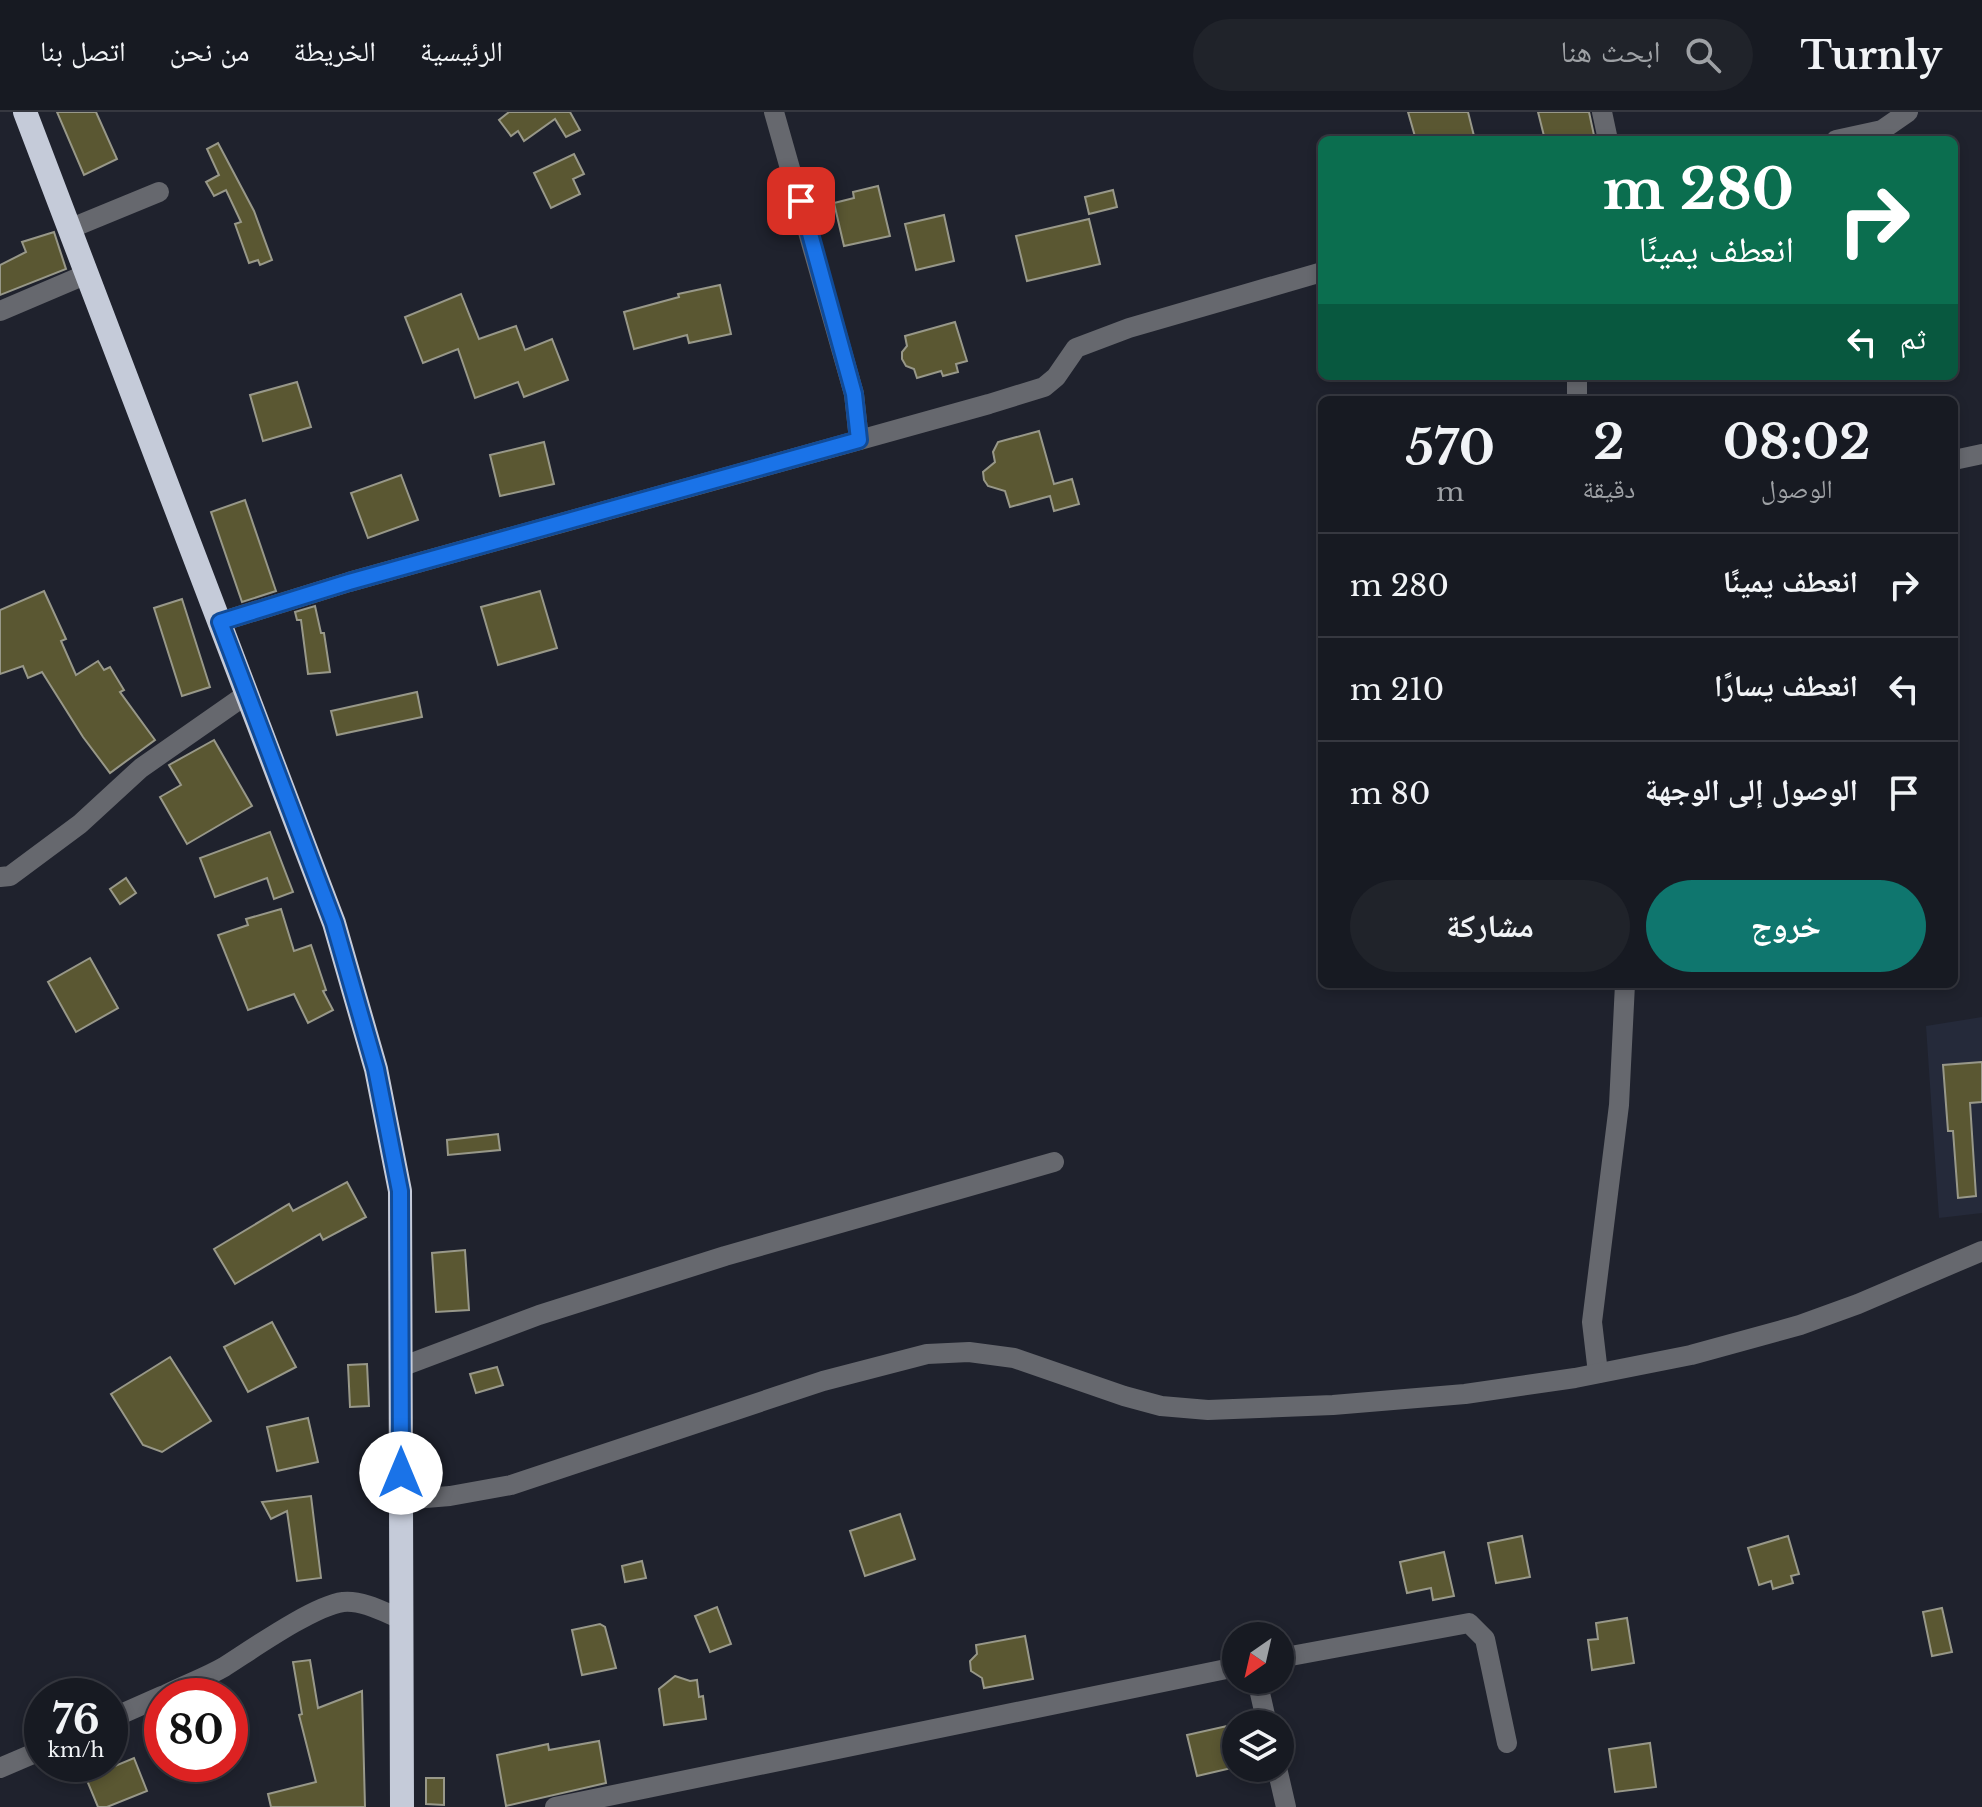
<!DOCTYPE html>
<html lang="ar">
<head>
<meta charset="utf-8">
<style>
  :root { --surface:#171a22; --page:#20232a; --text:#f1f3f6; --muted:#9ea1a5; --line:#363840; --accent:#0f766e }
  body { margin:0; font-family:"Libre Baskerville","Noto Naskh Arabic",serif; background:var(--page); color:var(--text); direction:rtl; height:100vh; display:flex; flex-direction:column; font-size:30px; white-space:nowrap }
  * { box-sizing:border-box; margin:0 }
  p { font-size:26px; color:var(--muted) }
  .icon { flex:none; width:44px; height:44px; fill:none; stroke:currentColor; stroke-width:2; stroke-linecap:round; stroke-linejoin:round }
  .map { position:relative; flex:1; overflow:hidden; direction:ltr }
  .sheet { position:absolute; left:1318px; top:284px; width:640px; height:592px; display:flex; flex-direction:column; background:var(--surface); border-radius:12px; box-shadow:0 4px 12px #0003,0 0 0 2px var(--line); direction:rtl }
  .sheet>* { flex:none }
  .banner { position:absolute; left:1318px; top:24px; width:640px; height:244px; border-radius:12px; box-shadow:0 4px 12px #0003,0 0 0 2px var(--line); direction:rtl; background:#0b6e4f; color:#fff; overflow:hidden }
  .needle { width:52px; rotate:214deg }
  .fabs { position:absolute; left:1222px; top:1510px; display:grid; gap:16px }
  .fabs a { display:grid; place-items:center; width:72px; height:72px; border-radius:50%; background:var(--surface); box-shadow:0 4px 12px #0003,0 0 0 2px var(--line); font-size:40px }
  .speed { position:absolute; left:24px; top:1566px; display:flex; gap:16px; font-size:40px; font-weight:700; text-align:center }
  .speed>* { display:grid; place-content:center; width:104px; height:104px; border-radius:50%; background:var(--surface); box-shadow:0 4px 12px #0003,0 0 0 2px var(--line); line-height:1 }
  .speed small { font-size:20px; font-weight:400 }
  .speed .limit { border:12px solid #d22; background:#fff; color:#111 }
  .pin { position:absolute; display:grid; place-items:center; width:68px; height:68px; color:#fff; margin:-34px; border-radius:16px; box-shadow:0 4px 12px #0006 }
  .me { position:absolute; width:88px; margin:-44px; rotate:0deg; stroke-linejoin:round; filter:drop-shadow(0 0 6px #0008) }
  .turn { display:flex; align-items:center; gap:28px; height:168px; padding:0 32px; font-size:36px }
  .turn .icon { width:104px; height:104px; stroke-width:2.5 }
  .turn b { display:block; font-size:56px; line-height:68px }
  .then { display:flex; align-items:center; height:76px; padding:0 32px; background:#0003; gap:16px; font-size:30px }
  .eta { display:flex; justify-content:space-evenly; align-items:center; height:136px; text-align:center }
  .eta b { font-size:48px; font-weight:800; line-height:56px }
  .action { display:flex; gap:16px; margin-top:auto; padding:16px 32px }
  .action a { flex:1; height:92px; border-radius:48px; background:var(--accent); color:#fff; font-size:32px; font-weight:800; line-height:92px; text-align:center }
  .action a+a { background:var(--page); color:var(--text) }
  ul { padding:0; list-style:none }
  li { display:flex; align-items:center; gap:24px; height:104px; padding:0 32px; border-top:2px solid var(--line) }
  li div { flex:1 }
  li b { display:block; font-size:30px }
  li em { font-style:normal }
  header { display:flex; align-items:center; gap:48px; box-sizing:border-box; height:112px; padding:0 40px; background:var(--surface); border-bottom:2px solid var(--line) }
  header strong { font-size:38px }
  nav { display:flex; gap:44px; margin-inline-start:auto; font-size:28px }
  .search { width:560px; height:72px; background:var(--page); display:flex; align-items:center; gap:20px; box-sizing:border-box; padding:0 28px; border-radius:44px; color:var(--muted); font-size:30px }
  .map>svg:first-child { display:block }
</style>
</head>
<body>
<header>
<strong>Turnly</strong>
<div class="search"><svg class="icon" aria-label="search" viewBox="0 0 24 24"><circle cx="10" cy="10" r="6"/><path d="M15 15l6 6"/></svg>ابحث هنا</div>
<nav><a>الرئيسية</a><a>الخريطة</a><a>من نحن</a><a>اتصل بنا</a></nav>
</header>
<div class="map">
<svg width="1982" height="1695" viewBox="0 0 1982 1695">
  <rect width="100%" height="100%" fill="#1f222d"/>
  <polygon fill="#252a3a" points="1982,905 1982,1101 1939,1106 1926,914"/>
  <g fill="#5a5732" stroke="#989889" stroke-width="2">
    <polygon points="57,0 96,0 117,47 84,63"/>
    <polygon points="509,0 570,0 580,18 566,25 555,7 524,29 518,19 511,24 499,8"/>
    <polygon points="1408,0 1468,0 1475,28 1416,28"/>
    <polygon points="1538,0 1589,0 1595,28 1545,28"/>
    <polygon points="218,31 254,99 272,148 260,153 258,148 249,151 235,112 241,110 226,78 214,84 206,70 219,63 207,37"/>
    <polygon points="574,42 584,62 573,67 580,82 551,96 534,61"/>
    <polygon points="878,74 890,124 844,134 834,91 854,86 853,80"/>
    <polygon points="1113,78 1117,95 1089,102 1085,85"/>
    <polygon points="944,103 954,149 916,158 905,112"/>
    <polygon points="1089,107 1100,152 1027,169 1016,124"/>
    <polygon points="54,120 66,157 0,183 0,153 26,140 22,130"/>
    <polygon points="720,173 731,222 689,231 687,223 634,237 624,200 679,185 678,182"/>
    <polygon points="461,182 479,227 516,214 525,238 552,227 568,268 524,285 518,270 475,286 458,237 423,251 405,205"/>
    <polygon points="955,210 967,249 956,252 958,260 943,264 941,259 917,266 914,257 906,254 902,247 902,240 907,234 905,224"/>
    <polygon points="297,270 311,315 263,329 250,283"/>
    <polygon points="1039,319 1054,372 1072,367 1079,392 1054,399 1050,384 1010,395 1005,379 988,374 984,368 983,360 995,350 993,340 998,330"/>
    <polygon points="544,330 554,372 500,384 490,343"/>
    <polygon points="401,363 418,408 368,426 351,381"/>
    <polygon points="245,388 276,479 242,490 211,400"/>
    <polygon points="44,479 66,527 61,529 76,563 98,549 104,558 110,555 124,578 120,580 155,628 110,661 83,625 42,560 28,566 23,554 0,562 0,498"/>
    <polygon points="540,479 557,536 498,553 481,495"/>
    <polygon points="182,487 210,575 182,584 154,496"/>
    <polygon points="315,494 321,521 324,521 330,560 308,562 301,508 297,508 295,500"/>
    <polygon points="417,580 422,605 337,623 331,599"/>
    <polygon points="214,628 252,694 187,732 160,685 181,673 169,653"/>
    <polygon points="270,720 293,780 274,787 267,766 215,785 200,746"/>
    <polygon points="126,766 136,781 120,792 110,777"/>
    <polygon points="281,797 294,839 311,833 326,878 323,879 333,898 308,911 294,882 248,898 218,823 248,813 246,807"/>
    <polygon points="90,846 118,896 76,920 48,870"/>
    <polygon points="1982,950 1982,990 1970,991 1976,1084 1958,1086 1953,1019 1948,1019 1943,953"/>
    <polygon points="498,1022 500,1038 448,1043 447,1028"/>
    <polygon points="347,1070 366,1105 323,1128 320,1122 235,1172 214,1137 289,1092 293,1099"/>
    <polygon points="465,1138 469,1198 436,1200 432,1141"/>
    <polygon points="272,1210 296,1255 248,1280 224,1235"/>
    <polygon points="170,1245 211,1309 162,1340 143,1333 111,1282"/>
    <polygon points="367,1252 369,1294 350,1295 348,1253"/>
    <polygon points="497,1255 503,1273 476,1281 470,1262"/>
    <polygon points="308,1306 318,1350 277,1359 267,1315"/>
    <polygon points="311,1384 321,1466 297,1469 287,1399 271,1407 262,1390"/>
    <polygon points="900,1402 915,1447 865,1464 850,1419"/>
    <polygon points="1522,1424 1530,1465 1496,1471 1488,1431"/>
    <polygon points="1788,1424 1799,1462 1791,1464 1793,1471 1773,1477 1771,1469 1759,1473 1748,1436"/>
    <polygon points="1444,1440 1454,1484 1433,1488 1431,1476 1407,1481 1400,1450"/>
    <polygon points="642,1449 646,1466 625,1470 622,1454"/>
    <polygon points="717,1495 731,1532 710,1540 695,1504"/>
    <polygon points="1942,1496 1952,1540 1932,1544 1923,1500"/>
    <polygon points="1627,1506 1634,1551 1592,1558 1588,1528 1598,1527 1596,1511"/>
    <polygon points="600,1512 605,1515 616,1556 582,1563 572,1518"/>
    <polygon points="1025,1524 1033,1567 984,1576 982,1566 971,1559 970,1549 977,1542 976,1533"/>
    <polygon points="310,1548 318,1596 362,1579 365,1695 271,1695 268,1682 316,1670 299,1603 302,1602 293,1550"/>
    <polygon points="675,1564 690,1569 697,1568 699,1585 703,1584 706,1607 664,1613 659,1577"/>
    <polygon points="1236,1612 1236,1655 1197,1664 1187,1623"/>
    <polygon points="599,1629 606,1671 506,1694 497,1643 548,1632 549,1638"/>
    <polygon points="1650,1631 1656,1675 1615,1680 1609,1637"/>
    <polygon points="134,1646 147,1679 107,1695 98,1695 86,1666"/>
    <polygon points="426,1666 444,1666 444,1693 426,1692"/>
  </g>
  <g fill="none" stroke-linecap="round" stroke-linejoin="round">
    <g stroke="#66686e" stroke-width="20">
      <polyline points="774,0 854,282 859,328"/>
      <polyline points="1602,0 1608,28"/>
      <polyline points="1836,28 1882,18 1908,0"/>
      <polyline points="69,117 159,80"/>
      <polyline points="0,199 87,162"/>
      <polyline points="1577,264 1577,288"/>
      <polyline points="1954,348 1982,342"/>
      <polyline points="220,510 349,470 989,292 1044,275 1056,265 1076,236 1129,216 1322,160"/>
      <polyline points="0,765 10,764 80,712 141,656 247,582"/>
      <polyline points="401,1255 539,1203 725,1144 1054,1050"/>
      <polyline points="1598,1261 1592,1210 1619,993 1625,872"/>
      <polyline points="401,1388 450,1384 511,1373 823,1269 927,1242 969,1240 1014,1246 1124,1284 1161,1294 1208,1298 1333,1293 1465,1282 1575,1266 1691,1243 1800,1213 1858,1192 1982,1139"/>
      <polyline points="1280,1546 1469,1511 1485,1527 1507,1631"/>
      <polyline points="1257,1568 1267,1612"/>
      <path d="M163,1584C182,1574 205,1566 224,1555C251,1538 313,1494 343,1490C363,1488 384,1500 401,1507"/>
      <polyline points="110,1607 162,1584"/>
      <polyline points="0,1656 42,1638"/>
      <polyline points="1277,1656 1286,1695"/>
      <polyline points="555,1695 1236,1555"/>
    </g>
    <polyline stroke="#c5cbd9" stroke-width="24" points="25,0 334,811 376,957 400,1079 402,1695"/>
  </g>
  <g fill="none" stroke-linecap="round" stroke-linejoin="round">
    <defs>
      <polyline id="route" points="401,1361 400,1079 376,957 334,811 220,510 349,470 859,328 854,282 801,89"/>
    </defs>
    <use href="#route" stroke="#114b97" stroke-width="20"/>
    <use href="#route" stroke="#1a73e8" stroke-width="14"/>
  </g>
</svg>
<div class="fabs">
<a><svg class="needle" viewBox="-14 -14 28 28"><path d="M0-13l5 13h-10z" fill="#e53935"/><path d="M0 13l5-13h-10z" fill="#9ea1a5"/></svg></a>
<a><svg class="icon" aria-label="layers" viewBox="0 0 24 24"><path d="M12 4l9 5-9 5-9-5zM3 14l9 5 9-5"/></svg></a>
</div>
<div class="speed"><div>76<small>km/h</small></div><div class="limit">80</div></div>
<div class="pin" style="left:801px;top:89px;background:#d93025"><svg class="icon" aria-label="arrive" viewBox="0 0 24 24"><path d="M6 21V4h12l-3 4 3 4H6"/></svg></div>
<svg class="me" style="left:401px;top:1361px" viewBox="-20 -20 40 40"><circle r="19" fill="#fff"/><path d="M0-13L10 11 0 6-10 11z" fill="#1a73e8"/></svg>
<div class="banner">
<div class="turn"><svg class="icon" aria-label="right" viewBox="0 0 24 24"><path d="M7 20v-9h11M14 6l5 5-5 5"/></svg><div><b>280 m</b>انعطف يمينًا</div></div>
<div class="then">ثم<svg class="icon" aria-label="left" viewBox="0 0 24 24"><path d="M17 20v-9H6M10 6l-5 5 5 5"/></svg></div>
</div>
<section class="sheet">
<div class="eta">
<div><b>08:02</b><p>الوصول</p></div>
<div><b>2</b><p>دقيقة</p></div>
<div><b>570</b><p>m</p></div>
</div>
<ul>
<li><svg class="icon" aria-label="right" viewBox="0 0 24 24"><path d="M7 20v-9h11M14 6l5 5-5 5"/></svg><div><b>انعطف يمينًا</b></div><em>280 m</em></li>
<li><svg class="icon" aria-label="left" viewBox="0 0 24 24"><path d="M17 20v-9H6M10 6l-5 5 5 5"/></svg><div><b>انعطف يسارًا</b></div><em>210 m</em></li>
<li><svg class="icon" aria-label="arrive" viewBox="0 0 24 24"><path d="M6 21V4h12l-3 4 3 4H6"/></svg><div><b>الوصول إلى الوجهة</b></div><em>80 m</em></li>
</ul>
<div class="action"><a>خروج</a><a>مشاركة</a></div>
</section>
</div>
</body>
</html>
